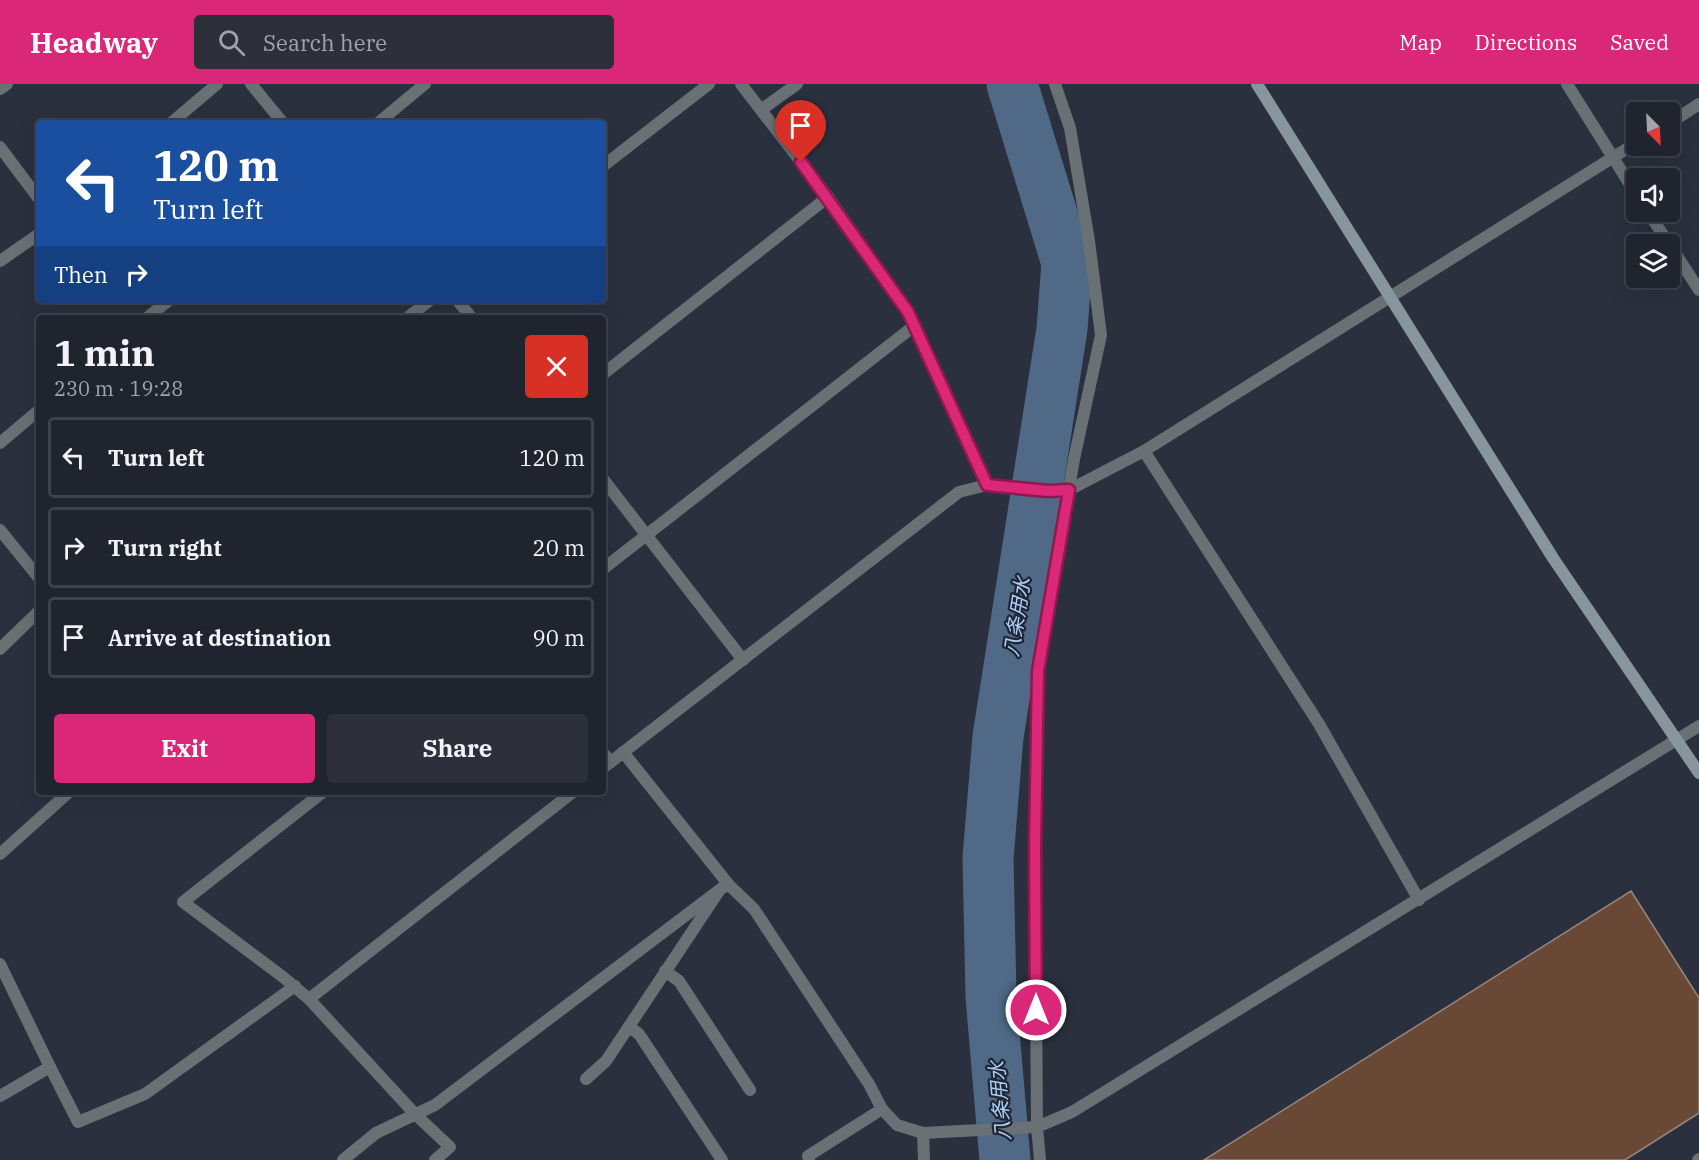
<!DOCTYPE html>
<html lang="en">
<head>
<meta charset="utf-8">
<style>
  :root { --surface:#20242f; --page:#2d303b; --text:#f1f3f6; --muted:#a2a4aa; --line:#3d414b; --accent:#db2777 }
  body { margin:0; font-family:"IBM Plex Serif","Noto Sans JP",serif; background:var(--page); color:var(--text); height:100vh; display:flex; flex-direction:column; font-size:22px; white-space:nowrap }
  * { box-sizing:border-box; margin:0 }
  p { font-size:20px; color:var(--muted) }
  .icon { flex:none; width:33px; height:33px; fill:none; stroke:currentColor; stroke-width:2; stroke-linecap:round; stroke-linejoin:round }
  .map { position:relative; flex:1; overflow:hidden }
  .drawer { position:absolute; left:36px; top:231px; width:570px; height:480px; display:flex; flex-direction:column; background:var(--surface); border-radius:6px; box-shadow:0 6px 24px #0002,0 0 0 2px var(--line) }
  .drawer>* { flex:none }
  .guide { position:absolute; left:36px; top:36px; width:570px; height:183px; border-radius:6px; box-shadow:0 6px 24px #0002,0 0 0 2px var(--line); background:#1a4fa0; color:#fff; overflow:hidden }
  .needle { width:39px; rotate:156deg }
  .fabs { position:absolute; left:1626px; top:18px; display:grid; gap:12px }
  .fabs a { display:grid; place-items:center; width:54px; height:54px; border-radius:6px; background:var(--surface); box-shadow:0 6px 24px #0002,0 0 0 2px var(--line); font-size:30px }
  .pin { position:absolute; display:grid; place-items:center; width:51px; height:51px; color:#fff; margin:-62px -26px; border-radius:50% 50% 50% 0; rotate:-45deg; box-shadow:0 0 6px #0007 }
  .pin .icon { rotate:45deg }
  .me { position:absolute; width:66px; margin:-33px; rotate:0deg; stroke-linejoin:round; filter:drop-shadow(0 0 4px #0008) }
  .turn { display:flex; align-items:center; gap:21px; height:126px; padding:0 18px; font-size:27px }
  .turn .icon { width:78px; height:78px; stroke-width:2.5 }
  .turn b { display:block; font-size:42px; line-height:51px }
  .then { display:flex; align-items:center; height:57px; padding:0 18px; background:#0003; gap:12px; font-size:22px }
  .round { display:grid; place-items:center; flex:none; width:63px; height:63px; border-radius:6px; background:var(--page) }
  .headline { display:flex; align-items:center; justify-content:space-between; height:102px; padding:0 18px }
  h1 { font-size:36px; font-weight:800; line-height:45px }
  .primary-button { display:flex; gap:12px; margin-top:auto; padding:12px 18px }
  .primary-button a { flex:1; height:69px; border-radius:6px; background:var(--accent); color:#fff; font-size:24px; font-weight:800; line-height:69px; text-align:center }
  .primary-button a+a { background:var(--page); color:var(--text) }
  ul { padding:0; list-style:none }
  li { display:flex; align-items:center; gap:18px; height:81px; margin:0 12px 9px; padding:0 6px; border:3px solid var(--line); border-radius:6px }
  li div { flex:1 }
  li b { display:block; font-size:22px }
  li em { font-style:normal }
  header { display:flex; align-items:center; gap:36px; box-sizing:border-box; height:84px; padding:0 30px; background:var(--accent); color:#fff }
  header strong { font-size:28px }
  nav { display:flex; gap:33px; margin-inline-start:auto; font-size:21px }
  .search { width:420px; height:54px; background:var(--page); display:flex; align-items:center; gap:15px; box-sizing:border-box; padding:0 21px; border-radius:6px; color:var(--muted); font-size:22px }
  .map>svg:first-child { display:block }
</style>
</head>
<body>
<header>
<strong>Headway</strong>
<div class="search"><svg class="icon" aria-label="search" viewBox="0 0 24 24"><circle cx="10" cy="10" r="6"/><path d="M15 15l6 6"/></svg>Search here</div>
<nav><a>Map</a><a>Directions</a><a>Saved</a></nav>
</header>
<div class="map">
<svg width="1699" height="1076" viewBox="0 0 1699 1076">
  <rect width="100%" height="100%" fill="#2b303f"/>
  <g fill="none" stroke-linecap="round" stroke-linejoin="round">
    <polyline stroke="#4f6986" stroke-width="51" points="1005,1076 991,913 988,774 998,653 1062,245 1067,179 1012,0"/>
  </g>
  <polygon fill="#694835" stroke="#98857b" stroke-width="1.5" points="1631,807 1699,914 1699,1029 1625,1076 1204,1076"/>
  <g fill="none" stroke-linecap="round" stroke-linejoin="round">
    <g stroke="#697175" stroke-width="12">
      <polyline points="762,25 797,0"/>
      <polyline points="171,39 217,0"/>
      <polyline points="603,82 709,0"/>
      <polyline points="407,234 430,216"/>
      <polyline points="603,485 914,242"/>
      <polyline points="0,565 39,527"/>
      <polyline points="603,669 611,678"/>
      <polyline points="323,708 183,818 283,893 309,915 415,1030"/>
      <polyline points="0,880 50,983"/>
      <polyline points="665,887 679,897 750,1006"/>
      <polyline points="629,943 639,950 722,1076"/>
      <polyline points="586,995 606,977 719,807"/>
      <polyline points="923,1049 924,1076"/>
      <polyline points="809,1076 808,1072 882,1025"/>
    </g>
    <g stroke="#697175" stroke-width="12">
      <polyline points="251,0 283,39"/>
      <polyline points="741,0 828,113 908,228 987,401"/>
      <polyline points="1567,0 1636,110"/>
      <polyline points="0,5 7,0"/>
      <polyline points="378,39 425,0"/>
      <polyline points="1670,39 1699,20"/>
      <polyline points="0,63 39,115"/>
      <polyline points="1648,128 1669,160"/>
      <polyline points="1670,161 1699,206"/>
      <polyline points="0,177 39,150"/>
      <polyline points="457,216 472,234"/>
      <polyline points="147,234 169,216"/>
      <polyline points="603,290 828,113"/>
      <polyline points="0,359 39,326"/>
      <polyline points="1144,367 1319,640 1419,816"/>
      <polyline points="603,395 743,576"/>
      <polyline points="0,446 39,494"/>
      <polyline points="623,668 729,801 754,825 869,1000 882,1025 897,1041 923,1049 1037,1043 1072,1028 1699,642"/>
      <polyline points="603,684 959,408 987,401 1048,407 1069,406 1144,367 1636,59"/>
      <polyline points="0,770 69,708"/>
      <polyline points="309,915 573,708"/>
      <polyline points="0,1012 50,983 78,1038 145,1010 295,902"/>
      <polyline points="415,1030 450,1063 435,1076"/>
      <polyline points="343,1076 376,1049 435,1021 722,804 729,801"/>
      <polyline points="1040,1076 1037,1043 1035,763 1038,587 1074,375 1101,251 1089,157 1070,44 1055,0"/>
      <polyline points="1698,1076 1699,1075"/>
    </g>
    <polyline stroke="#87959c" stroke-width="12" points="1257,0 1553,474 1699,689"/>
  </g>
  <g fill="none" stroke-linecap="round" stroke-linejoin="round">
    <defs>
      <polyline id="route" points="801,78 908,228 987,401 1048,407 1069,406 1038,587 1035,763 1036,926"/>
    </defs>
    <use href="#route" stroke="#8e194d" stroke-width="15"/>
    <use href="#route" stroke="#db2777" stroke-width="10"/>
  </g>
  <g text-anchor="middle" stroke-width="4.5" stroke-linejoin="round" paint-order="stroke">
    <g font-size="20" font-style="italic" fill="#accff7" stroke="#212635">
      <text transform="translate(1017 533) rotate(-81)" y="7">八条用水</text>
      <text transform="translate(1000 1017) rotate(-95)" y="7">八条用水</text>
    </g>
  </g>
</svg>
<div class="fabs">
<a><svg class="needle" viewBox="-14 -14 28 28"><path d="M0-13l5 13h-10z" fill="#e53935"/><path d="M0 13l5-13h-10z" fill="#a2a4aa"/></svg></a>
<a><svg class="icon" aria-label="sound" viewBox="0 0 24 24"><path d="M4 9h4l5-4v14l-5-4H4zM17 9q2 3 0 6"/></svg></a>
<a><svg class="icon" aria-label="layers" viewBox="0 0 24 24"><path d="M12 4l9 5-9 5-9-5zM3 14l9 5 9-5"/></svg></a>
</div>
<div class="pin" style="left:801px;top:78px;background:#d93025"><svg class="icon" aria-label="arrive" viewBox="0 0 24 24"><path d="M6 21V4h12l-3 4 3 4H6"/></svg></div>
<svg class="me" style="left:1036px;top:926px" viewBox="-20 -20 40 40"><circle r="17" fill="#db2777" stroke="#fff" stroke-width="3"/><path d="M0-11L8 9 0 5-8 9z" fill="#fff"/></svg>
<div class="guide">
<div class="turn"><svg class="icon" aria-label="left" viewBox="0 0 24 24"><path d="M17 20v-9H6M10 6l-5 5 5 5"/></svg><div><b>120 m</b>Turn left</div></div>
<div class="then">Then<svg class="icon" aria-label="right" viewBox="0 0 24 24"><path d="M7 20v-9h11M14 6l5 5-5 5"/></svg></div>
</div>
<section class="drawer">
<div class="headline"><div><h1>1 min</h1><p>230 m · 19:28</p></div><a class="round" style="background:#d93025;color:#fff"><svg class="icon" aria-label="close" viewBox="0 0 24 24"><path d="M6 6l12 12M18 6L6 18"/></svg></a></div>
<ul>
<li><svg class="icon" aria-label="left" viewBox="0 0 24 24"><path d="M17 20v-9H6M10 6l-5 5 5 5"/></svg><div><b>Turn left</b></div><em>120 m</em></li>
<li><svg class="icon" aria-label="right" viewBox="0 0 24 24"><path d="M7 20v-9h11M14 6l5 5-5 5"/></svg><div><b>Turn right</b></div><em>20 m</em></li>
<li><svg class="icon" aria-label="arrive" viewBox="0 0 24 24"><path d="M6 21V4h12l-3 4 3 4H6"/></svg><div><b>Arrive at destination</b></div><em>90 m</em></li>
</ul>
<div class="primary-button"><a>Exit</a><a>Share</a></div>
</section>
</div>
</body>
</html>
